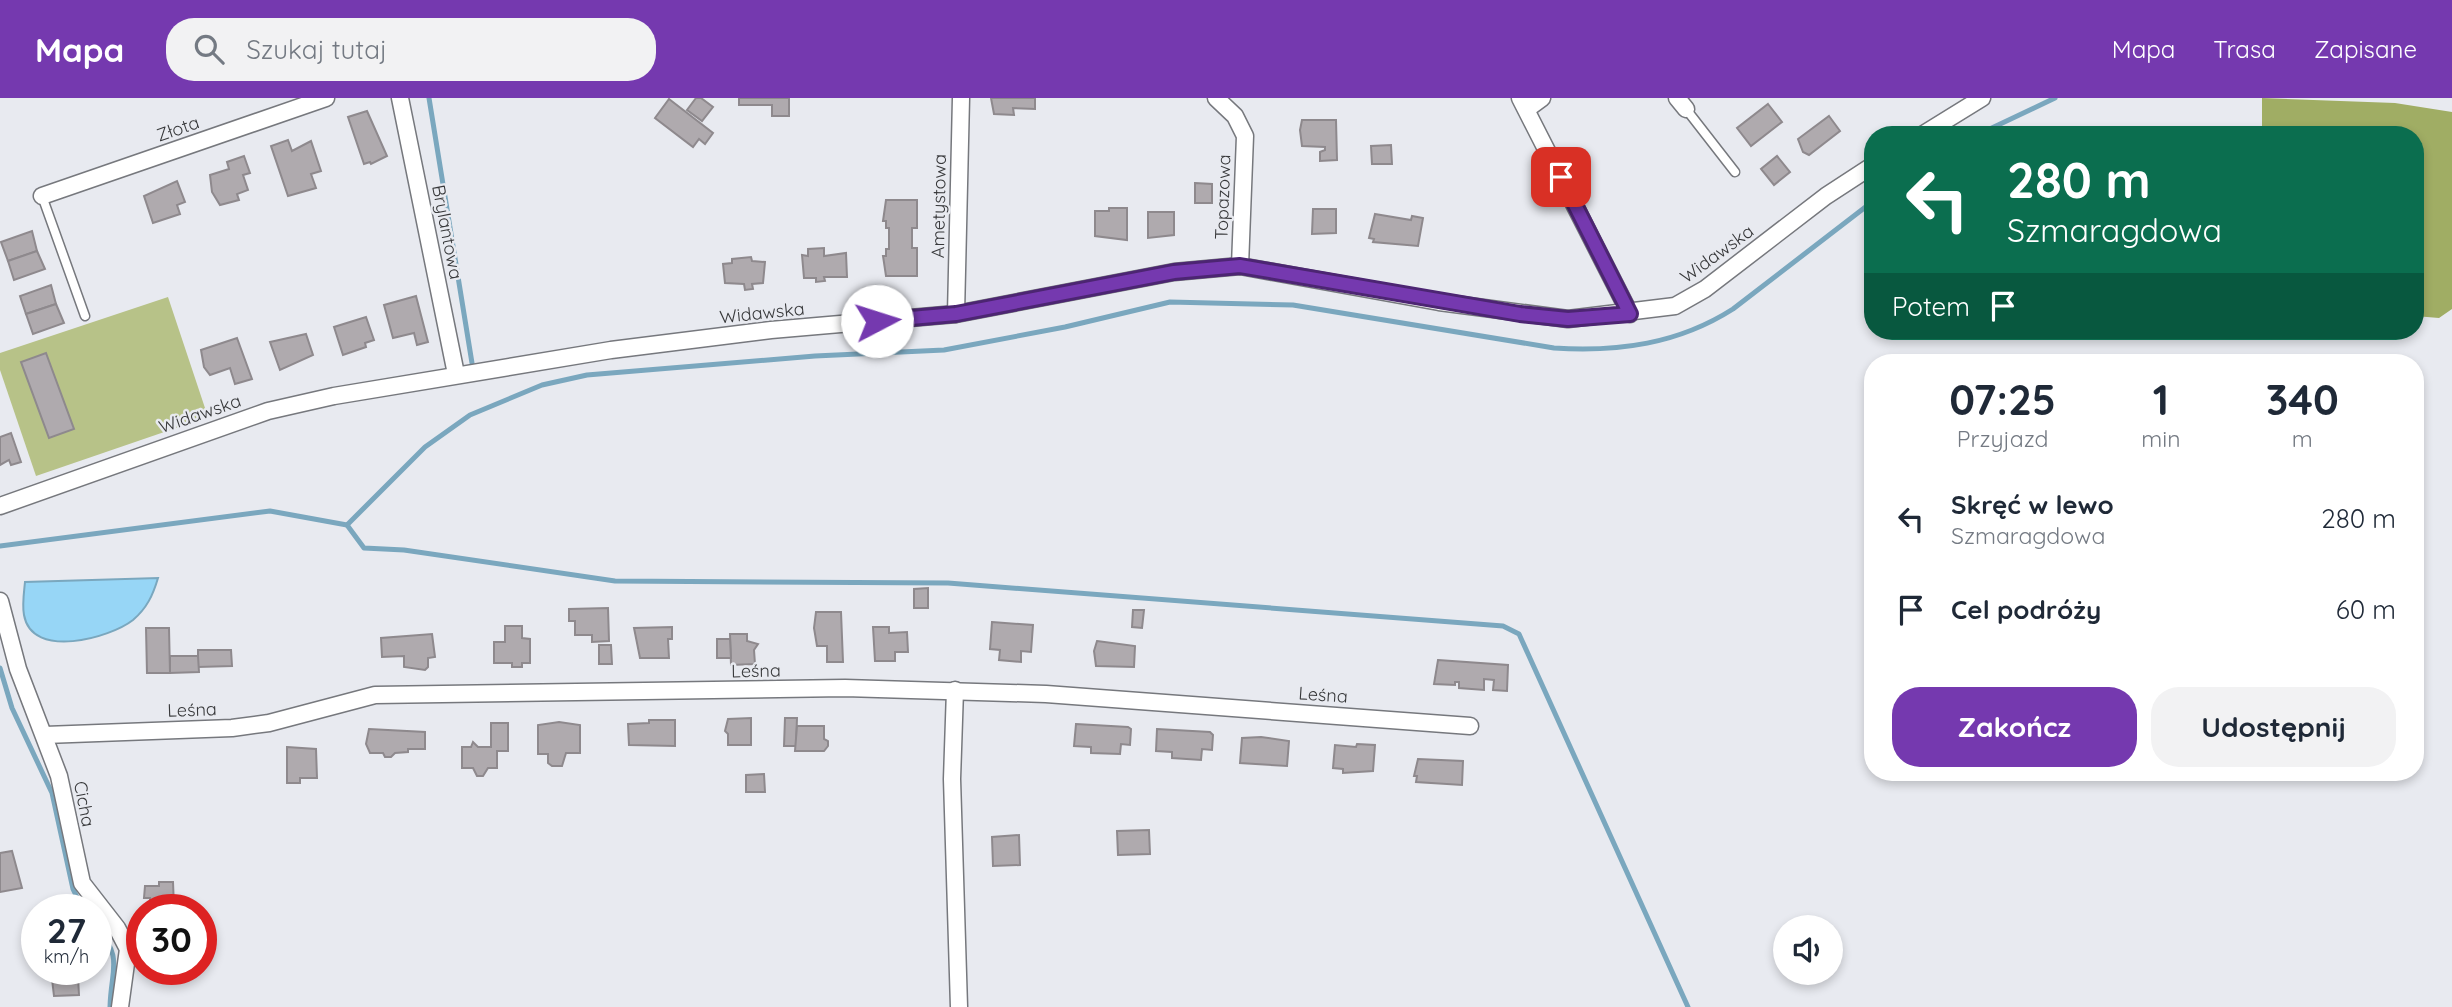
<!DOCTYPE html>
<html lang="pl">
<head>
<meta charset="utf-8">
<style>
  :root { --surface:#fff; --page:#f2f2f3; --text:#1f2937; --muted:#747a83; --accent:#7539af }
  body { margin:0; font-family:Quicksand,sans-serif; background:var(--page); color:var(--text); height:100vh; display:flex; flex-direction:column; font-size:26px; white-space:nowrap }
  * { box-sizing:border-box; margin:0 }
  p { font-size:23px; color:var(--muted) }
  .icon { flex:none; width:38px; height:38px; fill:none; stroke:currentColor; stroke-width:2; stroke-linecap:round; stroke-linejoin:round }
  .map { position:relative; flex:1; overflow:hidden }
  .drawer { position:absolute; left:1864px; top:256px; width:560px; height:427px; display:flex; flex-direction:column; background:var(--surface); border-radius:28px; box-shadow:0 4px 10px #0003 }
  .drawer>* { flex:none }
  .guide { position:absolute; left:1864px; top:28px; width:560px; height:214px; border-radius:28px; box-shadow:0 4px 10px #0003; background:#0b6e4f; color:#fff; overflow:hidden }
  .buttons { position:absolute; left:1773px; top:817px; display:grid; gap:14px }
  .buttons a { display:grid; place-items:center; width:70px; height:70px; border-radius:50%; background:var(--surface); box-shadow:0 4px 10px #0003; font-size:35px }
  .speed { position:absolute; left:21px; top:796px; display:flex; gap:14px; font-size:35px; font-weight:700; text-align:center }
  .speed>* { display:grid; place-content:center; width:91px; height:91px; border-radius:50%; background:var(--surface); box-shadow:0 4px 10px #0003; line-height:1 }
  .speed small { font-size:18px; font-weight:400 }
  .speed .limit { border:10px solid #d22; background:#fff; color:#111 }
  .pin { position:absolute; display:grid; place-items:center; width:60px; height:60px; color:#fff; margin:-30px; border-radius:14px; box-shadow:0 4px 10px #0006 }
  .me { position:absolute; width:77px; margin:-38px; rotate:85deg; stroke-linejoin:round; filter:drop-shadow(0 0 5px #0008) }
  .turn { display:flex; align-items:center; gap:24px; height:147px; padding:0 28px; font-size:32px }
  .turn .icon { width:91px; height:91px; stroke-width:2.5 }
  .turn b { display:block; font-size:49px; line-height:60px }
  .then { display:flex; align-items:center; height:66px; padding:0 28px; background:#0003; gap:14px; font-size:26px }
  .eta { display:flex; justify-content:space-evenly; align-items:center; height:119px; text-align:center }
  .eta b { font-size:42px; font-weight:800; line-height:49px }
  .primary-button { display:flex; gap:14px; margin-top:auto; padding:14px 28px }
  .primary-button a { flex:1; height:80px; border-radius:28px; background:var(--accent); color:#fff; font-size:28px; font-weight:800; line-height:80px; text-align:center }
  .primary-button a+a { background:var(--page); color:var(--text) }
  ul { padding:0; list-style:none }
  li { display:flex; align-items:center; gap:21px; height:91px; padding:0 28px }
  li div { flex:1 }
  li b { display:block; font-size:26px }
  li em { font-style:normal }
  header { display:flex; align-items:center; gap:42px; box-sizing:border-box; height:98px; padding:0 35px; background:var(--accent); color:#fff }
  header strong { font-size:33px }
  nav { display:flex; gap:38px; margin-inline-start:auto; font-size:24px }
  .search { width:490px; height:63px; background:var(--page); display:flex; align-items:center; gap:18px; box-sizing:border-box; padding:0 24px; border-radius:28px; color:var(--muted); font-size:26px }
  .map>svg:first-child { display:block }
</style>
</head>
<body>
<header>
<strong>Mapa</strong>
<div class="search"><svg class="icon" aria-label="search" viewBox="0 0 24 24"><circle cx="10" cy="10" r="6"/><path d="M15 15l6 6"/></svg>Szukaj tutaj</div>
<nav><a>Mapa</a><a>Trasa</a><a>Zapisane</a></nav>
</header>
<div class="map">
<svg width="2452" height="909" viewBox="0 0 2452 909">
  <rect width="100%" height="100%" fill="#e8eaf0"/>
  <polygon fill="#b7c288" points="168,199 208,319 36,378 0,272 0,255"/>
  <polygon fill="#a0ad64" points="2262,0 2395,5 2452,14 2452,211 2439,220 2415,218 2415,37 2262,37"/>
  <path fill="#97d6f6" stroke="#7aa7be" stroke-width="2" d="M158,480C153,497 147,510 133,522C110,540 32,562 24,517C22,507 24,494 25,484Z"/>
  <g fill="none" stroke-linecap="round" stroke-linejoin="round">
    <g stroke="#7aa7be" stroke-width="5">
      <polyline points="429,0 472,265"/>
      <polyline points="1977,37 2055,0"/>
      <polyline points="347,427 364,450 404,452 615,483 948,485 1503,528 1519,536 1688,909"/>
      <path d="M0,448L270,413L347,427L425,349L470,317L542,287L587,277L815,258L944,252L1065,229L1170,204L1293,207L1554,250C1619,254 1678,246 1733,211L1872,104"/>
      <polyline points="0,570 12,610 52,695 73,791 83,812"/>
      <path d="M96,828C124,861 111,870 110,909"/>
    </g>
  </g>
  <g fill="#afaaae" stroke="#8e898d" stroke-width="2">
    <polygon points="696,0 701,0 713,9 702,23 687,12"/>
    <polygon points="739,0 789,0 789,18 772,18 772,7 739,7"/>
    <polygon points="1035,0 1035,11 1013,10 1014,17 994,16 991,0"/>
    <polygon points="669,1 713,35 705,46 699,41 693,49 655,20"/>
    <polygon points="1768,6 1782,24 1751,48 1737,30"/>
    <polygon points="367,13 387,58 371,66 370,64 364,66 348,19"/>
    <polygon points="1829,18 1840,33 1809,57 1803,54 1798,41"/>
    <polygon points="1302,22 1336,22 1337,62 1320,63 1320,54 1325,52 1325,49 1302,48 1300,32"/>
    <polygon points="288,42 292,53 311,43 321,73 311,76 316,90 288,98 271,48"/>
    <polygon points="1391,47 1392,66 1372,66 1371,48"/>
    <polygon points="244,58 250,75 243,77 248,92 237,96 239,102 220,107 212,94 210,77 229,71 227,64"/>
    <polygon points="1777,58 1790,74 1774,87 1761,71"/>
    <polygon points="177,83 185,104 177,107 180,116 153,125 144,98"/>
    <polygon points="1195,85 1212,86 1212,105 1195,105"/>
    <polygon points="886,102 917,102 917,130 912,130 912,150 917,150 917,178 886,178 883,158 886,158 886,151 889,151 889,130 886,130 886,123 883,123"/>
    <polygon points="1109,110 1127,110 1127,142 1095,138 1095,113 1109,113"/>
    <polygon points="1313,111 1336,111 1336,135 1312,136"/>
    <polygon points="1148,114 1174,114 1174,137 1148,140"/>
    <polygon points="1375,116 1411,122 1412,118 1423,120 1418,148 1373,144 1374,141 1369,140"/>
    <polygon points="32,133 37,153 8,163 1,144"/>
    <polygon points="824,150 824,158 846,155 847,179 824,179 825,183 816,184 816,180 804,180 802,157 808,158 808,151"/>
    <polygon points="37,153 45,171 14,182 8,163"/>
    <polygon points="751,159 752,163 765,164 763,185 752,186 753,191 745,192 744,186 725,185 723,166 732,165 732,161"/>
    <polygon points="51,187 56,206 26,216 20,198"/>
    <polygon points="416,198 428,244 417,247 414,235 393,240 384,207"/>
    <polygon points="56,206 64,225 33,236 26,216"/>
    <polygon points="366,219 374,242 365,245 366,249 343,257 334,229"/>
    <polygon points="306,236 313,257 280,272 270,244"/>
    <polygon points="237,240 252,281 235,286 230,270 210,277 204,269 201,252"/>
    <polygon points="46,255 74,331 49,340 21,264"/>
    <polygon points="11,335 21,364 11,367 9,362 0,367 0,339"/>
    <polygon points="928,490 928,510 914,510 914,491"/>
    <polygon points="608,510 609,543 592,544 592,537 575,537 575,523 569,523 569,511"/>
    <polygon points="1133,512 1144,512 1142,530 1132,529"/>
    <polygon points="816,514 841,514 843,564 827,564 827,548 817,548 814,530"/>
    <polygon points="992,524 1033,527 1031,554 1021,553 1021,564 999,562 1000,552 990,551"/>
    <polygon points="505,528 522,528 522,540 530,541 530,565 522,565 522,569 512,569 512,565 494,565 494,544 505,544"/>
    <polygon points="672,529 672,541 668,541 669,560 640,560 634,530"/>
    <polygon points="873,529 889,529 889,535 907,534 908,554 895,554 895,563 875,563"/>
    <polygon points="146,530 169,530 170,575 147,575"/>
    <polygon points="432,536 435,559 428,560 428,569 425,572 404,569 404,558 382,559 381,540"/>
    <polygon points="730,536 747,536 747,543 758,546 754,552 755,566 731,567"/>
    <polygon points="717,541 730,541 731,560 717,560"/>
    <polygon points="1097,543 1135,548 1134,569 1096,568 1094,553"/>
    <polygon points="599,547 611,547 612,566 599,566"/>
    <polygon points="198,552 231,552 232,568 198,569"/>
    <polygon points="170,558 198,558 199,574 170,575"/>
    <polygon points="1438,562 1508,567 1507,593 1493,592 1494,582 1484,581 1484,592 1459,590 1459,584 1455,584 1455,587 1434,586"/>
    <polygon points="751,620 751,647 728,647 728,636 725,633 728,621"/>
    <polygon points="785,620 797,620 796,648 784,648"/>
    <polygon points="649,622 675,622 675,648 629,647 628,626 649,625"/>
    <polygon points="559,624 580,627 580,655 566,655 562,668 552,668 548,665 548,656 538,656 538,627"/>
    <polygon points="491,625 508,625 508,653 497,653 497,670 488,670 483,678 477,678 473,670 462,670 462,649 471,649 473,644 478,649 491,649"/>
    <polygon points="1076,626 1128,629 1131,631 1130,647 1121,646 1120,656 1091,655 1091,649 1074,648"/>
    <polygon points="797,628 824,628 824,641 828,643 828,648 824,653 795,653"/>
    <polygon points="369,631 425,634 425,651 408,651 408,654 395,655 391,659 385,659 383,655 370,655 366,646"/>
    <polygon points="1157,631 1210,634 1213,637 1212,652 1202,651 1201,662 1172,660 1172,654 1156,653"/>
    <polygon points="1261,639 1289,643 1287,668 1240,665 1242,640"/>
    <polygon points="1357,646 1375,647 1373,673 1343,675 1343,671 1333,670 1335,647 1356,649"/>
    <polygon points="287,649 316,651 317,680 300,680 300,685 287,685"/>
    <polygon points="1418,661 1463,663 1462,687 1416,684 1417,678 1414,678"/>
    <polygon points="764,676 765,694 746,694 746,677"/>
    <polygon points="1149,732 1150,756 1118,757 1117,733"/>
    <polygon points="1019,737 1020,767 993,768 992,739"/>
    <polygon points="12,753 22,790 0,794 0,755"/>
    <polygon points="159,784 173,784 174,809 150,809 150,800 144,800 145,788 159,788"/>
    <polygon points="78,879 79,897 54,898 52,881"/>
  </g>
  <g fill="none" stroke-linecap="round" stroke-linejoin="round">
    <defs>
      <g id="lane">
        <polyline points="1686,11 1735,74"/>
        <polyline points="42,98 85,218"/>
      </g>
      <g id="street">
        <polyline points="400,0 456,276"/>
        <polyline points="1216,0 1235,18 1245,38 1240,168"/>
        <polyline points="1520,0 1630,216"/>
        <polyline points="1677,0 1686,11"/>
        <polyline points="1527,11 1542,0"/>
        <polyline points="1922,37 1982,0"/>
        <polyline points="42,98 326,0"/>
        <polyline points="956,216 961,0"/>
        <polyline points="0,408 268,313 334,298 611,252 771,232 956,216 1174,174 1240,168 1439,204 1568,221 1675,208 1705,191 1826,98 1872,68"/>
        <polyline points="0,503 18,571 59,678 82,785 117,830 128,851 120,909"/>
        <polyline points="955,592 952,681 959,909"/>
        <polyline points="45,637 232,630 269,625 375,597 845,590 1046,596 1470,628"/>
      </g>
    </defs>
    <use href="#lane" stroke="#76787d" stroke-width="11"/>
    <use href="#street" stroke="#76787d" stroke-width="19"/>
    <use href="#lane" stroke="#fff" stroke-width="8"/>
    <use href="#street" stroke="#fff" stroke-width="16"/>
  </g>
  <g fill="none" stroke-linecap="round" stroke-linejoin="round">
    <defs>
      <polyline id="route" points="877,223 956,216 1174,174 1240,168 1520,216 1568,221 1630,216 1561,79"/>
    </defs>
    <use href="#route" stroke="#4c2572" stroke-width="18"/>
    <use href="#route" stroke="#7539af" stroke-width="12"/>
  </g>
  <g text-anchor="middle" stroke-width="5" stroke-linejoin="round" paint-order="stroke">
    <g font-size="18" fill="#37383a" stroke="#e8eaf0">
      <text transform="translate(178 31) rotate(-19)" y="6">Złota</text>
      <text transform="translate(1223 99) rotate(-88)" y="6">Topazowa</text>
      <text transform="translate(939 108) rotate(-89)" y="6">Ametystowa</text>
      <text transform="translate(447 134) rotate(79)" y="6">Brylantowa</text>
      <text transform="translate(1717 156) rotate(-36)" y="6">Widawska</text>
      <text transform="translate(762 215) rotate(-6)" y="6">Widawska</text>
      <text transform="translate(200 316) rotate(-19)" y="6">Widawska</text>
      <text transform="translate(756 573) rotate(-1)" y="6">Leśna</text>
      <text transform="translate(1323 597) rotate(4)" y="6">Leśna</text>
      <text transform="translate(192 612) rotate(-2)" y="6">Leśna</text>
      <text transform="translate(84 706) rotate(79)" y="6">Cicha</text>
    </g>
  </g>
</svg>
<div class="buttons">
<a><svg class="icon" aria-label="sound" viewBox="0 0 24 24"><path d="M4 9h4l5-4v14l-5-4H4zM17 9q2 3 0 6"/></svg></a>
</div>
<div class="speed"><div>27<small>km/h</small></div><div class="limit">30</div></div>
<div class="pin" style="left:1561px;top:79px;background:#d93025"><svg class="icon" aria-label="arrive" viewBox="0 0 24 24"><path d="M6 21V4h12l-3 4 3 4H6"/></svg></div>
<svg class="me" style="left:877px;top:223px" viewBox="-20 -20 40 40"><circle r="19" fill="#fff"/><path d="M0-13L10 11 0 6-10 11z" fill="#7539af"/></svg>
<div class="guide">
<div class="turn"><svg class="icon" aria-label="left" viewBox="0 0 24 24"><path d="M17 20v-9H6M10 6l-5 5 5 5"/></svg><div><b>280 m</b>Szmaragdowa</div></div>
<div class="then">Potem<svg class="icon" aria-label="arrive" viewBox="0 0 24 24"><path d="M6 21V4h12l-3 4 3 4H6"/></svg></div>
</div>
<section class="drawer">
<div class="eta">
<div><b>07:25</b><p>Przyjazd</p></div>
<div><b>1</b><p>min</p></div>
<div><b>340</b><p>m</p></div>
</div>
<ul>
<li><svg class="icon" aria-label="left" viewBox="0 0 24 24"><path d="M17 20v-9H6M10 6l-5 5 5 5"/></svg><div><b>Skręć w lewo</b><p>Szmaragdowa</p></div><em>280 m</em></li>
<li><svg class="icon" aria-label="arrive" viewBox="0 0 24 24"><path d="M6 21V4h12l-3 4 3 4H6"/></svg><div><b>Cel podróży</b></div><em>60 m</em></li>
</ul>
<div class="primary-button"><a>Zakończ</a><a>Udostępnij</a></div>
</section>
</div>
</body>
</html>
